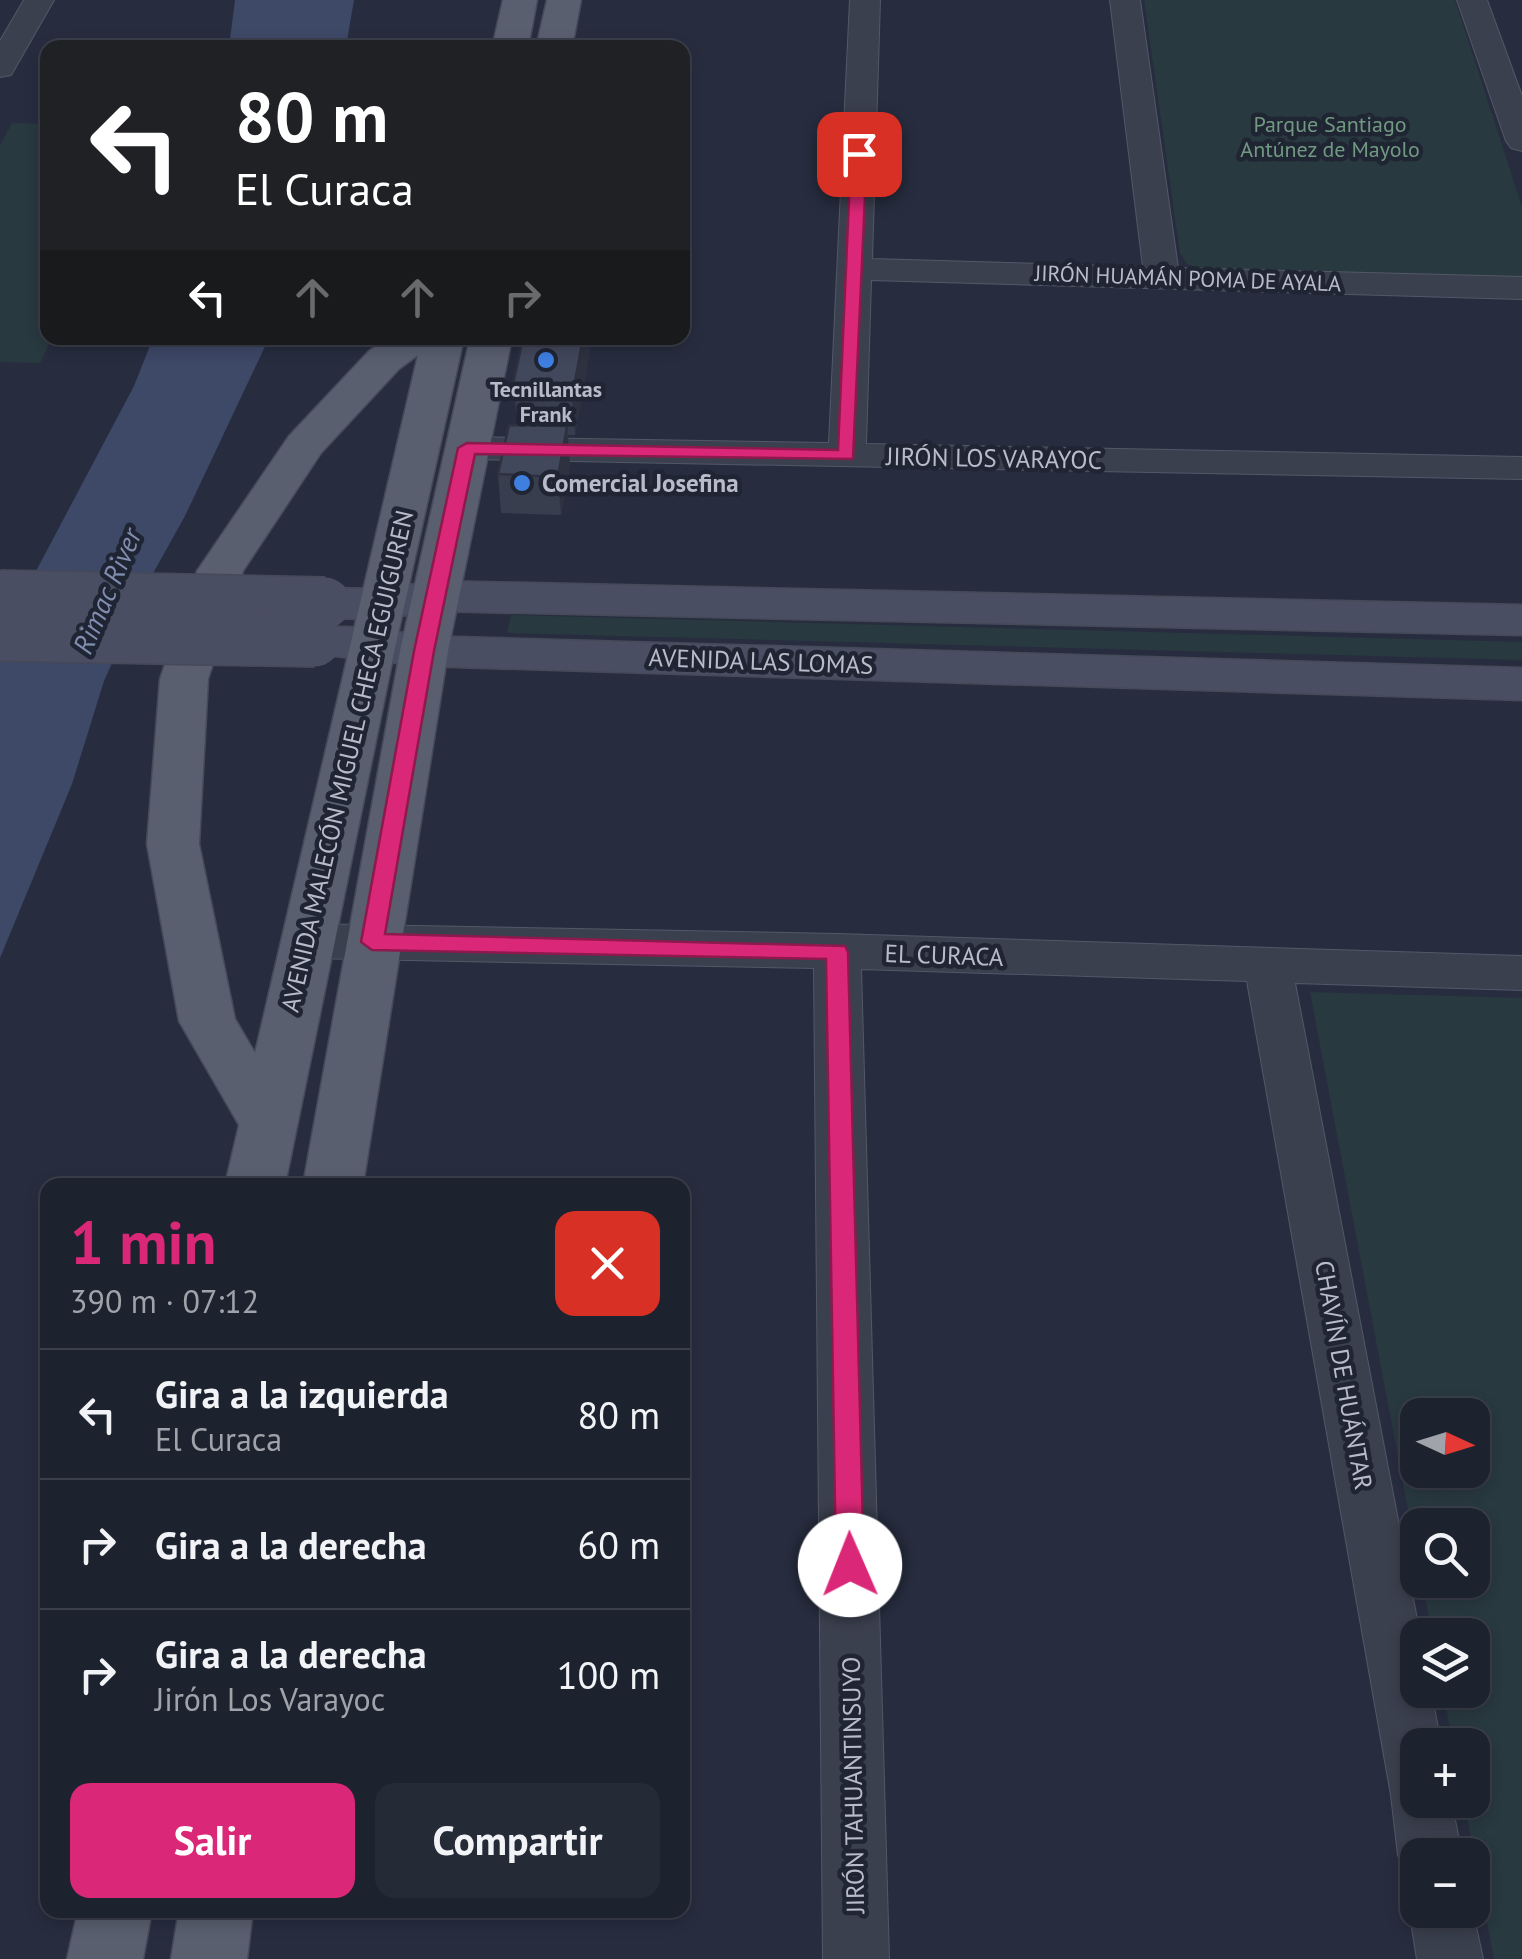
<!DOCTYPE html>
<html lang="es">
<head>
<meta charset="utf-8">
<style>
  :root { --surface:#1d222f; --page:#252a37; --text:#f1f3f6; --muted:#a0a4aa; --line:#3b3f4b; --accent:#db2777 }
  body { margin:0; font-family:"PT Sans",sans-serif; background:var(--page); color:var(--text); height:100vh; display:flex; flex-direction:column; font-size:38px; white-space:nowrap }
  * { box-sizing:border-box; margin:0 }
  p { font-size:32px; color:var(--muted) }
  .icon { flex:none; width:55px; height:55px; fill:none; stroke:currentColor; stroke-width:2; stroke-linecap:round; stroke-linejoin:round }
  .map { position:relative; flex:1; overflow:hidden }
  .panel { position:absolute; left:40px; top:1178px; width:650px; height:740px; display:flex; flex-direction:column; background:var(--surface); border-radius:20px; box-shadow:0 5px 15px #0003,0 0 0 2px var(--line) }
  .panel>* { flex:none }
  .hud { position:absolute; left:40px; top:40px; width:650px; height:305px; border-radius:20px; box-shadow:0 5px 15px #0003,0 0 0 2px var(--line); background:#202124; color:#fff; overflow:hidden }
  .needle { width:65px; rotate:94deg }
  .buttons { position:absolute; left:1400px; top:1398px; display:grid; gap:20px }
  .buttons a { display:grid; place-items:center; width:90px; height:90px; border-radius:20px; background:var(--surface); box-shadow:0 5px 15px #0003,0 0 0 2px var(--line); font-size:50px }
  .pin { position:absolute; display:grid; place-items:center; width:85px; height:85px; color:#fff; margin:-42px; border-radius:20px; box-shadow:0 5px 15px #0006 }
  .me { position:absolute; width:110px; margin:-55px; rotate:359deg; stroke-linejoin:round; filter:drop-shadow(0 0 8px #0008) }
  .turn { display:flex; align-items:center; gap:35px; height:210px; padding:0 30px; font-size:45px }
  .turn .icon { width:130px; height:130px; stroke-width:2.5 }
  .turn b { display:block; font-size:70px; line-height:85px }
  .lanes { display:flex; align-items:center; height:95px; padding:0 30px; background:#0003; justify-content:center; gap:50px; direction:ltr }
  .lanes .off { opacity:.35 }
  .round { display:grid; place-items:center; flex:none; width:105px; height:105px; border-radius:20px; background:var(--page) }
  .headline { display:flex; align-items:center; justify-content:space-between; height:170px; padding:0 30px }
  h1 { font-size:60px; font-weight:700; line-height:75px; color:var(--accent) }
  .button { display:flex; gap:20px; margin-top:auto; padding:20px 30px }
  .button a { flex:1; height:115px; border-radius:20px; background:var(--accent); color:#fff; font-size:40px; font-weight:700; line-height:115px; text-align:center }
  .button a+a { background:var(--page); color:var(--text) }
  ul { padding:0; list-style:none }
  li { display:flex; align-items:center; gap:30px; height:130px; padding:0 30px; border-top:2px solid var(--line) }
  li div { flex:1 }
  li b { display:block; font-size:38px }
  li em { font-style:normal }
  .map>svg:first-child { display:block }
</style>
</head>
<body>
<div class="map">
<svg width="1522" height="1959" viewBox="0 0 1522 1959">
  <rect width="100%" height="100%" fill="#272d3f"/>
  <g fill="#293940" fill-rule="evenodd">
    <polygon points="1144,0 1455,0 1522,207 1522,278 1204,269 1187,264 1180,253"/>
    <polygon points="12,123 47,124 48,338 52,338 40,363 0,362 0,146"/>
    <polygon points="511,615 1522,642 1522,660 507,633"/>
    <path d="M1310,992L1522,998V1959H1494L1464,1800H1472V1745H1453L1443,1690H1472V1635H1432L1422,1580H1472V1525H1418L1417,1557ZM1472,1415V1470H1418V1415Z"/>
  </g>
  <g fill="#3e4867">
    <polygon points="235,0 354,0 346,47 229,47"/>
    <polygon points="153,338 269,338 185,516 151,577 104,681 72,784 0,958 0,639 134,386"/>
  </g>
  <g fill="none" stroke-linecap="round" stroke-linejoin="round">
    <defs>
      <g id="minor">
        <polygon points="24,0 54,0 11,75 0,77 0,41"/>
        <polygon points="850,0 880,0 872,259 1143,267 1110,0 1140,0 1178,268 1522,277 1522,299 871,280 866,444 1522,457 1522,479 467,459 454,456 448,448 454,440 467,437 829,443"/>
        <polygon points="1457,0 1487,0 1522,96 1522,151 1511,148 1506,141"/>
        <polygon points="307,924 837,934 1522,956 1522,990 1295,983 1420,1635 1418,1690 1431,1690 1441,1745 1418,1745 1418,1800 1451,1800 1462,1855 1418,1855 1418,1881 1408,1877 1398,1855 1391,1795 1247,981 861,969 889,1959 823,1959 814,968 307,958 290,953 284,941 290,929"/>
        <polygon points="1418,1889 1418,1910 1472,1908 1483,1959 1417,1959 1409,1910"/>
      </g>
      <g id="secondary">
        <path d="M436,581L1522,605V635L436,611C394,617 350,624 308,613L301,603L308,593L325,588L382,589Z"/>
        <polygon points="315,626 372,628 424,636 1522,668 1522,700 424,666 298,652 291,641 298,630"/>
      </g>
      <g id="primary">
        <polygon points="503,0 537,0 528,48 492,48"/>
        <polygon points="547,0 581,0 572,48 536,48"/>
        <path d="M388,338H464L396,643L285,1185H225L239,1125L179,1021L147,844L160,679L197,571L289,436L369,351ZM418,355L255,1053L235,1019L199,844L208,679L243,571L321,453L399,369Z"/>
        <polygon points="470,338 512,338 448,651 363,1185 303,1185 400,651"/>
        <polygon points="78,1910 152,1910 143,1959 67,1959"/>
        <polygon points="179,1910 253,1910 247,1959 171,1959"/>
      </g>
    </defs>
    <use href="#minor" stroke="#535867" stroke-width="2"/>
    <use href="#secondary" stroke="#454958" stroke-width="3"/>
    <use href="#primary" stroke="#454958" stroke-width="3"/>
    <use href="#minor" fill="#3b404f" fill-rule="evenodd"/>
    <use href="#secondary" fill="#4a4e62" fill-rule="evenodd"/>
    <use href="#primary" fill="#595f6f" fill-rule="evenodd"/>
    <defs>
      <g id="secondary-bridge">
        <polyline points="0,596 325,603"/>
        <polyline points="0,635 315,641"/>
      </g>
    </defs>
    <use href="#secondary-bridge" stroke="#454958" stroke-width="54" stroke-linecap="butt"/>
    <use href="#secondary-bridge" stroke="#4a4e62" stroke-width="51"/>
  </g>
  <polygon fill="#393e4f" points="523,338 589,338 590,349 575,435 568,435 570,465 561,515 501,513 498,474 518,425 513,384"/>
  <g fill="#2e3240">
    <polygon points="583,338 589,338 590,349 575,435 572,397"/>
    <polygon points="567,426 570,465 561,515 558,477"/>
  </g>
  <g fill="#42485c" stroke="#2e3240" stroke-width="2.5">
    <polygon points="523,338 583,338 572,397 515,396 518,384 513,384"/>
    <polygon points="509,425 567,426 558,477 498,474"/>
  </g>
  <polygon fill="#db2777" stroke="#8e194d" stroke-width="2.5" points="859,149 867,154 853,459 475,454 434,651 385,934 845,946 848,952 864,1565 860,1574 850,1577 840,1574 836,1565 826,959 372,950 361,942 414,651 458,448 467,443 838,450 851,154"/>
  <g fill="#3f7fe0" stroke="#202534" stroke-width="4">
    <circle cx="546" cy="360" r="10"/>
    <circle cx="522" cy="483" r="10"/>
  </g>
  <g text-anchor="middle" stroke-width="9" stroke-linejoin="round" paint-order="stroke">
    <g font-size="22" fill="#719981" stroke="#202534">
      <text x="1330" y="132">Parque Santiago<tspan x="1330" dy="25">Antúnez de Mayolo</tspan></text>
    </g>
    <g font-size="22" fill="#b8bcca" stroke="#202534">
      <text transform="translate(1188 278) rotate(2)" y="8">JIRÓN HUAMÁN POMA DE AYALA</text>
    </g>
    <g font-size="22" font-weight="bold" fill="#b8bcca" stroke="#202534">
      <text x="546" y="397">Tecnillantas<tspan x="546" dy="25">Frank</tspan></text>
    </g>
    <g font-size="25" fill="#b8bcca" stroke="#202534">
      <text transform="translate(994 458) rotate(1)" y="9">JIRÓN LOS VARAYOC</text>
      <text transform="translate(761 661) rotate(2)" y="9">AVENIDA LAS LOMAS</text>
      <text transform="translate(347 761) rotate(-77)" y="9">AVENIDA MALECÓN MIGUEL CHECA EGUIGUREN</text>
      <text transform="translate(944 955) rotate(2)" y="9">EL CURACA</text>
      <text transform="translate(1344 1375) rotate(80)" y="9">CHAVÍN DE HUÁNTAR</text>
      <text transform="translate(853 1785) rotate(-91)" y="9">JIRÓN TAHUANTINSUYO</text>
    </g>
    <g font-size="25" font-weight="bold" fill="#b8bcca" stroke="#202534" text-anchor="start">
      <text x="542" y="492">Comercial Josefina</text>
    </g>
    <g font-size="28" font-style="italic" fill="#818daf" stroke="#202534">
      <text transform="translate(107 591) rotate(-67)" y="10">Rimac River</text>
    </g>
  </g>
</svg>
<div class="buttons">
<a><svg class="needle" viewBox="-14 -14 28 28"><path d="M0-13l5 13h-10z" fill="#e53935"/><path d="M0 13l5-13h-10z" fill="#a0a4aa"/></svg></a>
<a><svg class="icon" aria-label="search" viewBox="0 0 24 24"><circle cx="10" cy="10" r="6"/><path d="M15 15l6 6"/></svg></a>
<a><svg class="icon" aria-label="layers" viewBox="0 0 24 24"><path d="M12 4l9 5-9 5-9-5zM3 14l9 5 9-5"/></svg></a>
<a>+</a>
<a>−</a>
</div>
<div class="pin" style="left:859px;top:154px;background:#d93025"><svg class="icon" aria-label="arrive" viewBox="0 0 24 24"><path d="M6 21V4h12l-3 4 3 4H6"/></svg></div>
<svg class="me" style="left:850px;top:1565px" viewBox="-20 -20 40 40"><circle r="19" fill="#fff"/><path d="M0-13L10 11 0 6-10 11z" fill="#db2777"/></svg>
<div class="hud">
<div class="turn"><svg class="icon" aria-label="left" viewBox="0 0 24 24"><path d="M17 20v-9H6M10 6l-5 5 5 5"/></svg><div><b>80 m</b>El Curaca</div></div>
<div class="lanes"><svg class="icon" aria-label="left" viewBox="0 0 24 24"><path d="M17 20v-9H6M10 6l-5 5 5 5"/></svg><svg class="icon off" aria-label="ahead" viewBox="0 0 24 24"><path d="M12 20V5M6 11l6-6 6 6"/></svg><svg class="icon off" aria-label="ahead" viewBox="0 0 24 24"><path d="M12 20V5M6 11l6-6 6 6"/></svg><svg class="icon off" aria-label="right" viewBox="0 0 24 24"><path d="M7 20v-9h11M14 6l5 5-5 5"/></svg></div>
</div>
<section class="panel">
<div class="headline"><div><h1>1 min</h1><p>390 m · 07:12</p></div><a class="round" style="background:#d93025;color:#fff"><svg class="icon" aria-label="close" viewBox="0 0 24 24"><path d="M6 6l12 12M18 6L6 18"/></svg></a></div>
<ul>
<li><svg class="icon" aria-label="left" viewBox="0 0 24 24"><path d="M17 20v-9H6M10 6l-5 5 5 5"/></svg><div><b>Gira a la izquierda</b><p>El Curaca</p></div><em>80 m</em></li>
<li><svg class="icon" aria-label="right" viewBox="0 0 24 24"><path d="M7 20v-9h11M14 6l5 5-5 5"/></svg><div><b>Gira a la derecha</b></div><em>60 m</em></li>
<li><svg class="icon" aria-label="right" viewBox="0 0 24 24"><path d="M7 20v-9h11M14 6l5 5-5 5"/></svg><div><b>Gira a la derecha</b><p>Jirón Los Varayoc</p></div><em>100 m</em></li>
</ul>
<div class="button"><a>Salir</a><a>Compartir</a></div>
</section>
</div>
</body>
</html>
